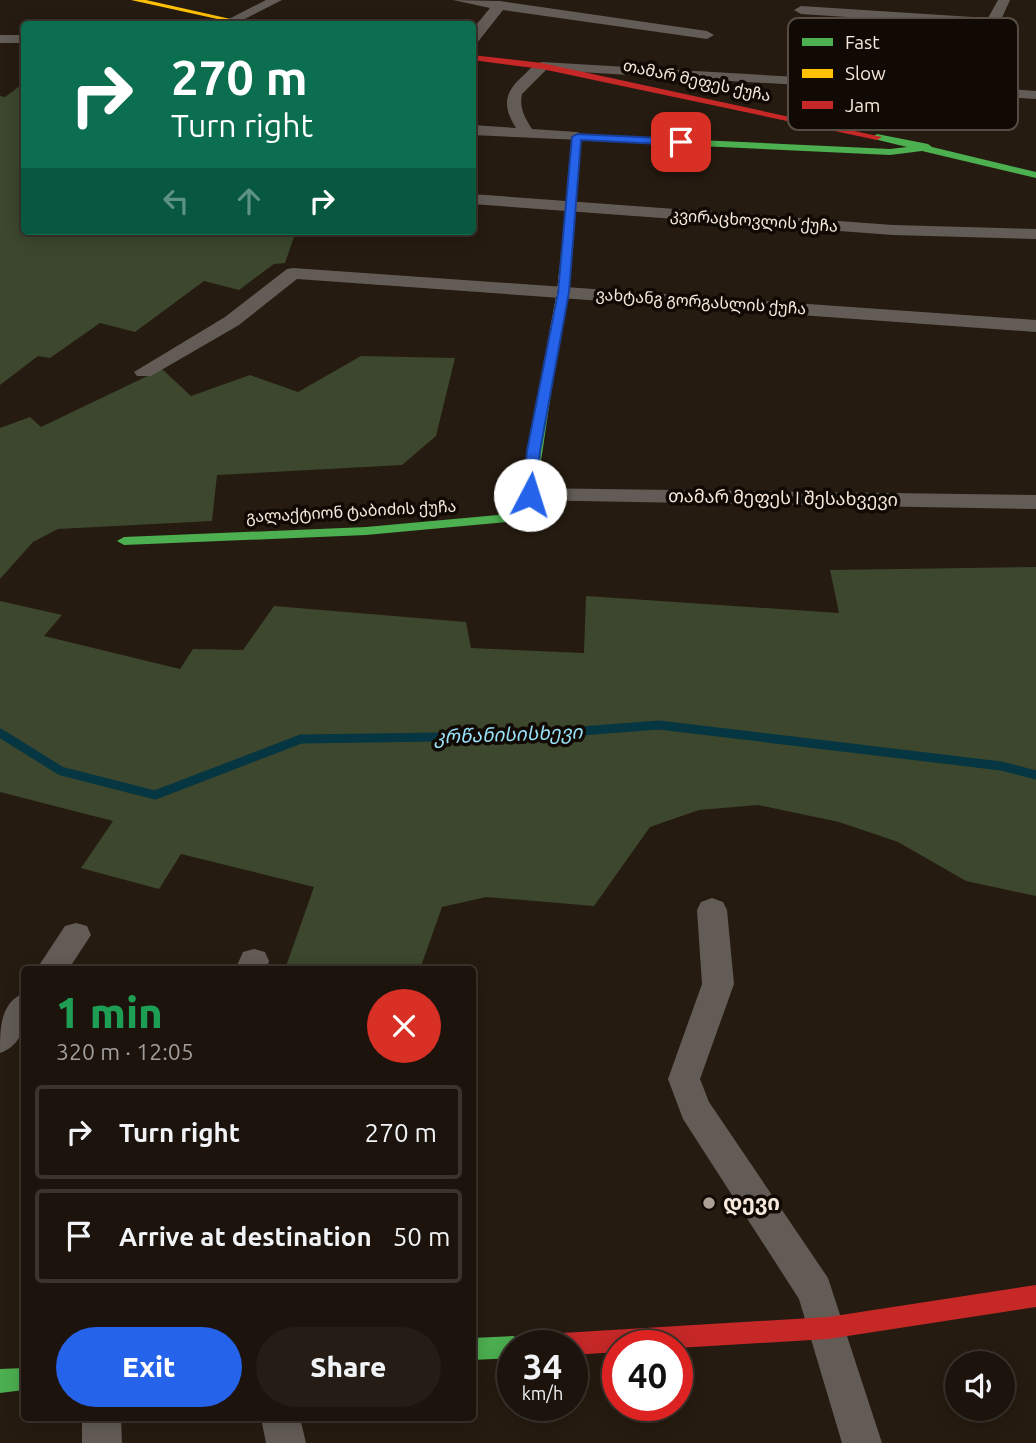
<!DOCTYPE html>
<html lang="en">
<head>
<meta charset="utf-8">
<style>
  :root { --surface:#1c140c; --page:#251d15; --text:#f1f3f6; --muted:#a09e9d; --line:#3a332d; --accent:#2563eb }
  body { margin:0; font-family:Ubuntu,"Noto Sans Georgian",sans-serif; background:var(--page); color:var(--text); height:100vh; display:flex; flex-direction:column; font-size:26px; white-space:nowrap }
  * { box-sizing:border-box; margin:0 }
  p { font-size:23px; color:var(--muted) }
  .icon { flex:none; width:38px; height:38px; fill:none; stroke:currentColor; stroke-width:2; stroke-linecap:round; stroke-linejoin:round }
  .map { position:relative; flex:1; overflow:hidden }
  .drawer { position:absolute; left:21px; top:966px; width:455px; height:455px; display:flex; flex-direction:column; background:var(--surface); border-radius:7px; box-shadow:0 4px 18px #0003,0 0 0 2px var(--line) }
  .drawer>* { flex:none }
  .guide { position:absolute; left:21px; top:21px; width:455px; height:214px; border-radius:7px; box-shadow:0 4px 18px #0003,0 0 0 2px var(--line); background:#0b6e4f; color:#fff; overflow:hidden }
  .tools { position:absolute; left:945px; top:1351px; display:grid; gap:14px }
  .tools a { display:grid; place-items:center; width:70px; height:70px; border-radius:50%; background:var(--surface); box-shadow:0 4px 18px #0003,0 0 0 2px var(--line); font-size:35px }
  .speed { position:absolute; left:497px; top:1330px; display:flex; gap:14px; font-size:35px; font-weight:700; text-align:center }
  .speed>* { display:grid; place-content:center; width:91px; height:91px; border-radius:50%; background:var(--surface); box-shadow:0 4px 18px #0003,0 0 0 2px var(--line); line-height:1 }
  .speed small { font-size:18px; font-weight:400 }
  .speed .limit { border:10px solid #d22; background:#fff; color:#111 }
  .pin { position:absolute; display:grid; place-items:center; width:60px; height:60px; color:#fff; margin:-30px; border-radius:14px; box-shadow:0 4px 10px #0006 }
  .me { position:absolute; width:77px; margin:-38px; rotate:5deg; stroke-linejoin:round; filter:drop-shadow(0 0 5px #0008) }
  .turn { display:flex; align-items:center; gap:24px; height:147px; padding:0 35px; font-size:32px }
  .turn .icon { width:91px; height:91px; stroke-width:2.5 }
  .turn b { display:block; font-size:49px; line-height:60px }
  .lanes { display:flex; align-items:center; height:66px; padding:0 35px; background:#0003; justify-content:center; gap:35px; direction:ltr }
  .lanes .off { opacity:.35 }
  .round { display:grid; place-items:center; flex:none; width:74px; height:74px; border-radius:37px; background:var(--page) }
  .summary { display:flex; align-items:center; justify-content:space-between; height:119px; padding:0 35px }
  h1 { font-size:42px; font-weight:800; line-height:52px; color:#1e9e55 }
  .button { display:flex; gap:14px; margin-top:auto; padding:14px 35px }
  .button a { flex:1; height:80px; border-radius:42px; background:var(--accent); color:#fff; font-size:28px; font-weight:800; line-height:80px; text-align:center }
  .button a+a { background:var(--page); color:var(--text) }
  ul { padding:0; list-style:none }
  li { display:flex; align-items:center; gap:21px; height:94px; margin:0 14px 10px; padding:0 21px; border:4px solid var(--line); border-radius:7px }
  li div { flex:1 }
  li b { display:block; font-size:26px }
  li em { font-style:normal }
  .map>svg:first-child { display:block }
</style>
</head>
<body>
<div class="map">
<svg width="1036" height="1443" viewBox="0 0 1036 1443">
  <rect width="100%" height="100%" fill="#261b10"/>
  <g fill="#3c472d">
    <polygon points="24,83 24,231 296,231 285,263 274,264 239,290 204,281 135,332 100,323 50,358 38,356 0,385 0,96 5,97"/>
    <polygon points="361,356 455,358 436,436 402,465 217,475 212,521 58,529 33,542 0,579 0,428 30,417 41,427 162,369 191,396 250,375 298,392"/>
    <polygon points="1036,567 1036,896 966,881 898,842 839,822 758,805 699,810 650,827 594,906 486,897 442,907 420,969 285,969 314,887 181,854 159,889 81,868 113,821 0,792 0,601 62,615 44,636 180,669 193,649 243,650 274,606 466,622 471,648 584,653 586,596 839,613 830,570"/>
  </g>
  <g fill="none" stroke-linecap="round" stroke-linejoin="round">
    <polyline stroke="#063641" stroke-width="9" points="0,733 61,771 155,795 301,739 516,736 659,725 1001,766 1036,775"/>
    <g fill="#635c56" fill-rule="evenodd">
      <polygon points="266,0 282,0 235,24 223,22"/>
      <polygon points="453,0 500,1 707,31 714,35 707,39 503,10 477,43 472,44 472,30 490,8"/>
      <path d="M998,0H1010L1000,22L983,87L1036,91V99L546,70L522,94C519,108 525,118 532,129L577,132L582,134V140L472,135V125L516,128C502,106 504,92 524,75C530,69 534,64 542,62L969,87L985,26L801,14L794,10L801,6L988,18Z"/>
      <rect x="0" y="35" width="24" height="8"/>
      <polygon points="472,194 893,225 1036,229 1036,239 893,235 472,204"/>
      <polygon points="293,268 1036,320 1036,332 297,279 239,325 151,376 137,376 134,372 225,317 287,269"/>
      <polygon points="529,488 1036,495 1036,509 521,500 518,495"/>
      <polygon points="712,898 723,902 727,910 734,984 700,1079 709,1102 828,1278 882,1443 842,1443 799,1299 683,1119 668,1079 702,984 697,910 701,902"/>
      <polygon points="76,923 87,926 91,935 68,970 36,970 65,926"/>
      <polygon points="254,949 265,952 269,961 266,970 235,970 243,952"/>
      <path d="M24,993C26,1017 27,1043 0,1053C0,1028 0,1003 24,993Z"/>
      <polygon points="82,1418 121,1418 122,1443 82,1443"/>
      <polygon points="261,1418 300,1418 306,1443 266,1443"/>
    </g>
    <g fill="#4caf50" fill-rule="evenodd">
      <polygon points="877,134 928,144 932,147 1036,172 1036,178 922,151 890,155 699,146 694,143 699,140 890,149 907,147 874,139 872,137"/>
      <polygon points="548,369 554,373 536,495 507,522 366,535 124,545 117,541 124,537 366,527 498,515 523,494 542,373"/>
      <polygon points="513,1336 521,1339 524,1346 513,1346 513,1358 472,1360 472,1338"/>
      <polygon points="24,1368 24,1390 0,1393 0,1369"/>
    </g>
    <g fill="#ffc107" fill-rule="evenodd">
      <polygon points="131,0 146,0 253,24 240,24"/>
      <polygon points="574,135 699,140 704,143 699,146 581,140 569,292 554,373 548,377 542,373 557,292"/>
    </g>
    <g fill="#c62828" fill-rule="evenodd">
      <polygon points="472,55 542,63 882,137 877,140 542,69 472,60"/>
      <polygon points="1036,1285 1036,1307 828,1339 677,1348 677,1346 618,1346 618,1352 572,1355 572,1346 518,1346 521,1338 529,1335 828,1317"/>
    </g>
  </g>
  <polygon fill="#2563eb" stroke="#184099" stroke-width="2" points="577,134 681,139 686,142 681,145 581,140 569,292 540,451 536,495 530,499 523,495 527,451 558,292 572,137"/>
  <circle fill="#ada095" stroke="#110903" stroke-width="2.5" cx="709" cy="1203" r="7"/>
  <g text-anchor="middle" stroke-width="7" stroke-linejoin="round" paint-order="stroke">
    <g font-size="16" fill="#f6e8dc" stroke="#110903">
      <text transform="translate(697 80) rotate(12)" y="6">თამარ მეფეს ქუჩა</text>
      <text transform="translate(754 220) rotate(4)" y="6">კვირაცხოვლის ქუჩა</text>
      <text transform="translate(701 301) rotate(4)" y="6">ვახტანგ გორგასლის ქუჩა</text>
      <text transform="translate(351 511) rotate(-3)" y="6">გალაქტიონ ტაბიძის ქუჩა</text>
    </g>
    <g font-size="18" fill="#f6e8dc" stroke="#110903">
      <text transform="translate(783 498) rotate(1)" y="6">თამარ მეფეს I შესახვევი</text>
    </g>
    <g font-size="19" font-style="italic" fill="#99e3fb" stroke="#110903">
      <text transform="translate(508 734) rotate(-2)" y="7">კრწანისისხევი</text>
    </g>
    <g font-size="21" font-weight="bold" fill="#f6e8dc" stroke="#110903" text-anchor="start">
      <text x="723" y="1210">დევი</text>
    </g>
  </g>
  <rect x="788" y="18" width="230" height="112" rx="10" fill="#110903" stroke="#564c44" stroke-width="2"/>
  <rect x="802" y="38" width="31" height="8" fill="#4caf50"/>
  <rect x="802" y="69" width="31" height="9" fill="#ffc107"/>
  <rect x="802" y="101" width="31" height="8" fill="#c62828"/>
  <g font-size="19" fill="#f6e8dc">
    <text x="845" y="49">Fast</text>
    <text x="845" y="80">Slow</text>
    <text x="845" y="112">Jam</text>
  </g>
</svg>
<div class="tools">
<a><svg class="icon" aria-label="sound" viewBox="0 0 24 24"><path d="M4 9h4l5-4v14l-5-4H4zM17 9q2 3 0 6"/></svg></a>
</div>
<div class="speed"><div>34<small>km/h</small></div><div class="limit">40</div></div>
<div class="pin" style="left:681px;top:142px;background:#d93025"><svg class="icon" aria-label="arrive" viewBox="0 0 24 24"><path d="M6 21V4h12l-3 4 3 4H6"/></svg></div>
<svg class="me" style="left:530px;top:495px" viewBox="-20 -20 40 40"><circle r="19" fill="#fff"/><path d="M0-13L10 11 0 6-10 11z" fill="#2563eb"/></svg>
<div class="guide">
<div class="turn"><svg class="icon" aria-label="right" viewBox="0 0 24 24"><path d="M7 20v-9h11M14 6l5 5-5 5"/></svg><div><b>270 m</b>Turn right</div></div>
<div class="lanes"><svg class="icon off" aria-label="left" viewBox="0 0 24 24"><path d="M17 20v-9H6M10 6l-5 5 5 5"/></svg><svg class="icon off" aria-label="ahead" viewBox="0 0 24 24"><path d="M12 20V5M6 11l6-6 6 6"/></svg><svg class="icon" aria-label="right" viewBox="0 0 24 24"><path d="M7 20v-9h11M14 6l5 5-5 5"/></svg></div>
</div>
<section class="drawer">
<div class="summary"><div><h1>1 min</h1><p>320 m · 12:05</p></div><a class="round" style="background:#d93025;color:#fff"><svg class="icon" aria-label="close" viewBox="0 0 24 24"><path d="M6 6l12 12M18 6L6 18"/></svg></a></div>
<ul>
<li><svg class="icon" aria-label="right" viewBox="0 0 24 24"><path d="M7 20v-9h11M14 6l5 5-5 5"/></svg><div><b>Turn right</b></div><em>270 m</em></li>
<li><svg class="icon" aria-label="arrive" viewBox="0 0 24 24"><path d="M6 21V4h12l-3 4 3 4H6"/></svg><div><b>Arrive at destination</b></div><em>50 m</em></li>
</ul>
<div class="button"><a>Exit</a><a>Share</a></div>
</section>
</div>
</body>
</html>
